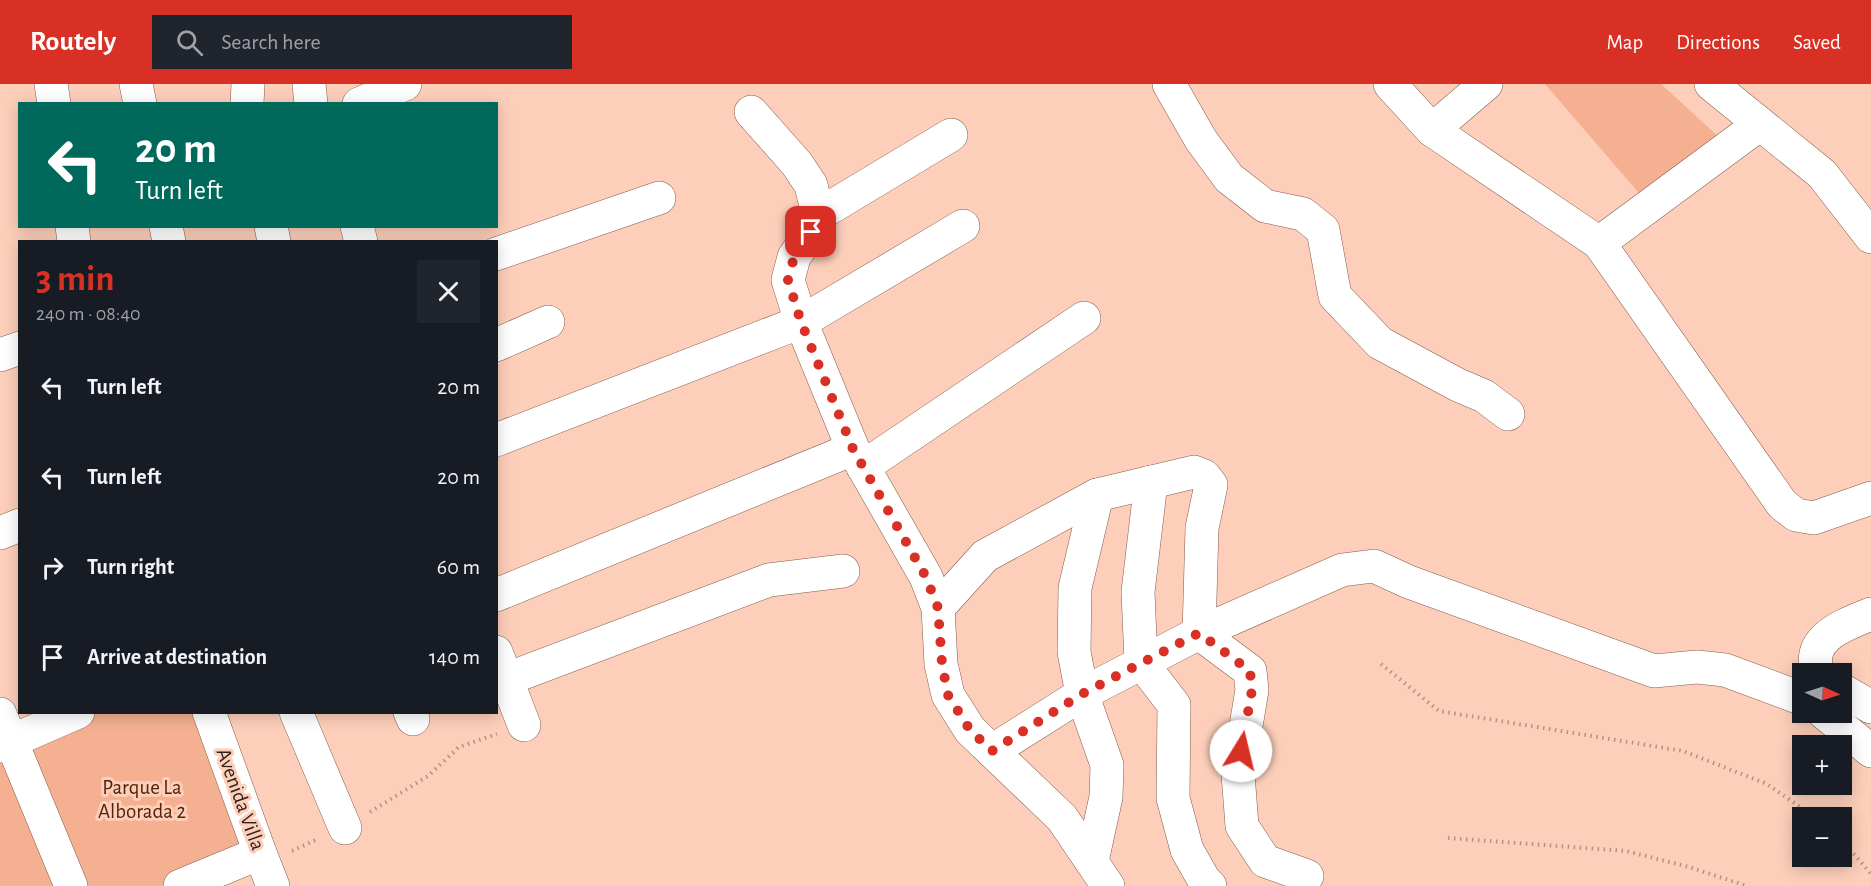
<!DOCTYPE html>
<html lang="en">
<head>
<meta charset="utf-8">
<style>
  :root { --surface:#171b24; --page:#20242c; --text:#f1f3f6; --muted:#9ea1a6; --accent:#d93025 }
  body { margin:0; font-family:"Alegreya Sans",sans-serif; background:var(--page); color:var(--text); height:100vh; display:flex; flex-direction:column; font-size:22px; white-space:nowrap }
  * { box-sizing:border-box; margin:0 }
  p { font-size:20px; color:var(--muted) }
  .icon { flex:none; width:33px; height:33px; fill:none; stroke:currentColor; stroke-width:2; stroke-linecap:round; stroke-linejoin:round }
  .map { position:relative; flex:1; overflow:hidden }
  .drawer { position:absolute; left:18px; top:156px; width:480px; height:474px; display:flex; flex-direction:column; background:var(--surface); border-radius:0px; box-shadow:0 3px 15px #0003 }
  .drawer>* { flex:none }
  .top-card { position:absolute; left:18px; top:18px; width:480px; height:126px; border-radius:0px; box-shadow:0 3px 15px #0003; background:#00695c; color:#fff; overflow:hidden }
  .needle { width:39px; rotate:93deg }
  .tools { position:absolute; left:1792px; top:579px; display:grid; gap:12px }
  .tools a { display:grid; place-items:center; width:60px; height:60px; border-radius:0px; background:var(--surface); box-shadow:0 3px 15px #0003; font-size:30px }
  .pin { position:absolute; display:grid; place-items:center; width:51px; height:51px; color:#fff; margin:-26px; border-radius:12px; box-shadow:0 3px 9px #0006 }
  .me { position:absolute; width:66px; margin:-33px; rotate:9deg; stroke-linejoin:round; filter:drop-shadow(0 0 4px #0008) }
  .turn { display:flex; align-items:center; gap:21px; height:126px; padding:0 18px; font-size:27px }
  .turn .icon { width:78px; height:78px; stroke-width:2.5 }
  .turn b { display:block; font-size:42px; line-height:51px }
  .round { display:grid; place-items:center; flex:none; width:63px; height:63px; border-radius:0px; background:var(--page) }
  .headline { display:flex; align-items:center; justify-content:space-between; height:102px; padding:0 18px }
  h1 { font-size:36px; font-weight:700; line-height:45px; color:var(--accent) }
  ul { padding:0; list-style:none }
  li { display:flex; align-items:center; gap:18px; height:90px; padding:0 18px }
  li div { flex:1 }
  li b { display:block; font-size:22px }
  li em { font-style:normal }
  header { display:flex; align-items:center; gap:36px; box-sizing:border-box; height:84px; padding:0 30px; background:var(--accent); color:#fff }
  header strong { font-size:28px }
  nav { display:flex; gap:33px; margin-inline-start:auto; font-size:21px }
  .search { width:420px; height:54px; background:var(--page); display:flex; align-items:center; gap:15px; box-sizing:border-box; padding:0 21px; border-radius:0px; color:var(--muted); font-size:22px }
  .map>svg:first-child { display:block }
</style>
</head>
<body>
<header>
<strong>Routely</strong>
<div class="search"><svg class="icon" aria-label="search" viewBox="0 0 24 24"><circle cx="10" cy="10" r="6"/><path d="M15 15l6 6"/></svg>Search here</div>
<nav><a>Map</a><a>Directions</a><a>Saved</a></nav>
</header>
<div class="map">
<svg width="1871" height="802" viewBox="0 0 1871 802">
  <rect width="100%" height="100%" fill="#fdcfba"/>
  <g fill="#f5b091">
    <polygon points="1545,0 1661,0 1720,54 1644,115"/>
    <polygon points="88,629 209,629 260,769 180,802 82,802 24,658"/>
    <polygon points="0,668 63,802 0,802"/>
  </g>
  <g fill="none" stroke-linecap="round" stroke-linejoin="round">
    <defs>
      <g id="minor">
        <polyline points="136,0 140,20"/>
        <polyline points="309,0 311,20"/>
        <polyline points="1169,0 1201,56 1229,94 1265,122 1303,130 1323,146 1335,212 1380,259 1458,301 1484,312 1508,330"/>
        <polyline points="1390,0 1432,46 1599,159 1782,420 1796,431 1814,434 1871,414"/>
        <polyline points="1711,0 1822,90 1871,153"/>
        <polyline points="247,20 248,0"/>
        <polyline points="359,20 405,0"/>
        <polyline points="751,28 797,80 811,101 818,131 811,148 794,173 788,196 801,238 853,365 926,493 938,524 941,580 948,611 970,646 1062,734 1108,802"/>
        <polyline points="1432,46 1486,0"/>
        <polyline points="818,131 951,51"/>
        <polyline points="166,142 169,158"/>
        <polyline points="271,142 274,158"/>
        <polyline points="357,142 361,158"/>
        <polyline points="1599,159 1760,40"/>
        <polyline points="496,170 659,114"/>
        <polyline points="496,261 548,238"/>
        <polyline points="0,271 20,264"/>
        <polyline points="496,356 801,238 963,142"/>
        <polyline points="863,383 1084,234"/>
        <polyline points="1151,398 1138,508 1141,578 1174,621 1173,714 1187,766 1204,796 1210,802"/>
        <polyline points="0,449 20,441"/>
        <polyline points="496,511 853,365"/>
        <polyline points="938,524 985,472 1097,411 1194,388 1204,392 1211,401 1202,444 1199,549 1082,610 992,667"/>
        <polyline points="496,568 524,641"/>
        <polyline points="507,595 769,496 843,487"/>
        <polyline points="1842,606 1871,623"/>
        <polyline points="296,628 345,744"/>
        <polyline points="410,628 413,635"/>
        <polyline points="1823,628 1871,667"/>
        <polyline points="0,630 71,802"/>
        <polyline points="0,662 78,628"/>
        <polyline points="260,769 273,802"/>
        <polyline points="1092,777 1106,713 1107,681 1082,610 1074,568 1075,504 1097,411"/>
        <polyline points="1307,792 1265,777 1242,742 1238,690 1252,606 1250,587 1199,549 1342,486 1374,482 1409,498 1654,587 1697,583 1725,586 1803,615"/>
      </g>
      <g id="tertiary">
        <polyline points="51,0 54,20"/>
        <polyline points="72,142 74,158"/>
        <path d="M1818,590C1805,553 1845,541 1871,530"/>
        <polyline points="180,802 260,769 209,628"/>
      </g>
    </defs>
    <use href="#minor" stroke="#845c4a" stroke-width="34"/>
    <use href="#tertiary" stroke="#845c4a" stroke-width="34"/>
    <g stroke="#b59181" stroke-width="4" stroke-dasharray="1.5 4.5" stroke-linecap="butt">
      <polyline points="1381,580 1439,627 1683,667 1767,700 1816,734"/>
      <polyline points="370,728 428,692 459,663 497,650"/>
      <polyline points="1448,754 1626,767 1689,783 1747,802"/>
      <polyline points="1842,756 1871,790"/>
      <polyline points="292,767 318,755"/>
    </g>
    <use href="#minor" stroke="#fff" stroke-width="33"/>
    <use href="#tertiary" stroke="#fff" stroke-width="33"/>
  </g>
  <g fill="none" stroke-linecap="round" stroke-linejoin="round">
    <polyline stroke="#d93025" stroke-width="10" stroke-dasharray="0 18" points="811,148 794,173 788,196 801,238 853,365 926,493 938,524 942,580 948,611 970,646 992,667 1082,610 1199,549 1250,587 1252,606 1241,667"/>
  </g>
  <g text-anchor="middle" stroke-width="6" stroke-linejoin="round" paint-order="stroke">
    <g font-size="21" fill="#54240a" stroke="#fdcfba">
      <text x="142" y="710">Parque La<tspan x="142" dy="24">Alborada 2</tspan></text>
    </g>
    <g font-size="21" fill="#322119" stroke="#fdcfba">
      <text transform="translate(241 715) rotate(70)" y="7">Avenida Villa</text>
    </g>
  </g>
</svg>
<div class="tools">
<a><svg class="needle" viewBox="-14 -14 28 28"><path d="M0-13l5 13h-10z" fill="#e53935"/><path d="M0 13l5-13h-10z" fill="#9ea1a6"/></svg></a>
<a>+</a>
<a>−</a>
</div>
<div class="pin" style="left:811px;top:148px;background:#d93025"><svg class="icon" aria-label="arrive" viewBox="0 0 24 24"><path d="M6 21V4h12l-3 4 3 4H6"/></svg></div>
<svg class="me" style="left:1241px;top:667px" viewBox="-20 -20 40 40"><circle r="19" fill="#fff"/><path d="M0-13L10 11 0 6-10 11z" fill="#d93025"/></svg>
<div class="top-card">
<div class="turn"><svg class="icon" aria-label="left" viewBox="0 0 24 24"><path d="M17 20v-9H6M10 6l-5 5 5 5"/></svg><div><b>20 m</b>Turn left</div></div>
</div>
<section class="drawer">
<div class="headline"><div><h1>3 min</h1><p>240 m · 08:40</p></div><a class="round"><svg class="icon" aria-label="close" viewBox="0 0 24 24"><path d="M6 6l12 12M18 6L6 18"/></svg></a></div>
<ul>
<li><svg class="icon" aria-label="left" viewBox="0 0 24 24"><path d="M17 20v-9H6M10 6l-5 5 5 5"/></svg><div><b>Turn left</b></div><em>20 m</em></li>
<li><svg class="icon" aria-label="left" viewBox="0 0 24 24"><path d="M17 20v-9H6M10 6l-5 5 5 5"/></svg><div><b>Turn left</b></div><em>20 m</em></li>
<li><svg class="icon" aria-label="right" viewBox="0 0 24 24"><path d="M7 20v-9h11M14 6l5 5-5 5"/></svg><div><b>Turn right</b></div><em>60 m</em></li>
<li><svg class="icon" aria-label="arrive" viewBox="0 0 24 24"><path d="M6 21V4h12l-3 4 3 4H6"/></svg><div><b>Arrive at destination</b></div><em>140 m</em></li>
</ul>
</section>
</div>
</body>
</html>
